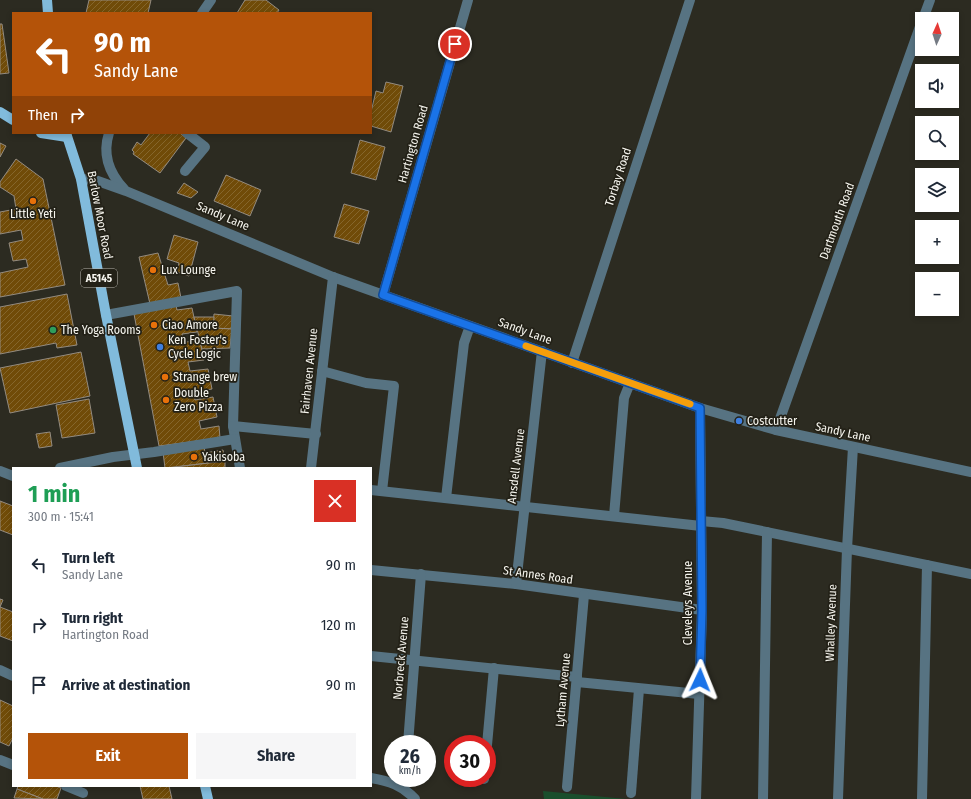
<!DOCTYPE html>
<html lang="en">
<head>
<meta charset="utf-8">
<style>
  :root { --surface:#fff; --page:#f6f6f7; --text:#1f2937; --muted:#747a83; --accent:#b45309 }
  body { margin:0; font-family:"Fira Sans Condensed",sans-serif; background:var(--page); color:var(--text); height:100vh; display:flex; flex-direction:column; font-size:15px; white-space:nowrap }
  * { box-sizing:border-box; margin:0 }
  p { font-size:13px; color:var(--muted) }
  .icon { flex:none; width:22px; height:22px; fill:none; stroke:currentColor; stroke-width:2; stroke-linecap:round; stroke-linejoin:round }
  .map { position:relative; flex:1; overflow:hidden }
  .details { position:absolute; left:12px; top:467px; width:360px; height:320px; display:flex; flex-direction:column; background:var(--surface); border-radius:0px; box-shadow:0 2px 6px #0003 }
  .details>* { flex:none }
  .hud { position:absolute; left:12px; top:12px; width:360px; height:122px; border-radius:0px; box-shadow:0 2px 6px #0003; background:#b45309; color:#fff; overflow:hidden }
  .needle { width:26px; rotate:3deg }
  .controls { position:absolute; left:915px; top:12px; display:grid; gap:8px }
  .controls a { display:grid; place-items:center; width:44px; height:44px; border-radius:0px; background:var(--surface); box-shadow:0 2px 6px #0003; font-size:20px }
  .speed { position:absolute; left:384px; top:735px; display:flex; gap:8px; font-size:20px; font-weight:700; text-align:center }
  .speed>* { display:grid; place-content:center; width:52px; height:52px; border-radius:50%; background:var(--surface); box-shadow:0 2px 6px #0003; line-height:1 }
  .speed small { font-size:10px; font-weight:400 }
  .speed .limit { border:6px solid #d22; background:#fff; color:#111 }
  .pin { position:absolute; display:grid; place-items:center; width:34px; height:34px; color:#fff; margin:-17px; border:2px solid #fff; border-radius:50%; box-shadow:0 1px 4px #0007 }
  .me { position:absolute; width:44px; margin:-22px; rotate:2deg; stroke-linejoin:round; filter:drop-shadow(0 0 3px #0008) }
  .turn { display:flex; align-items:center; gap:14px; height:84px; padding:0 16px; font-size:18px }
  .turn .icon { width:52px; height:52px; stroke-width:2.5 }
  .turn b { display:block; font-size:28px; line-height:34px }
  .then { display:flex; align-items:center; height:38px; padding:0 16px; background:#0003; gap:8px; font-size:15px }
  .round { display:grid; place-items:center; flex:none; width:42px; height:42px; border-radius:0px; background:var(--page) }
  .summary { display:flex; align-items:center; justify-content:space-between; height:68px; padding:0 16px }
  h1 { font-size:24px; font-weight:700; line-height:30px; color:#1e9e55 }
  .primary-button { display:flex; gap:8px; margin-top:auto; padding:8px 16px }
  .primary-button a { flex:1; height:46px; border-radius:0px; background:var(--accent); color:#fff; font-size:16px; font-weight:700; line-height:46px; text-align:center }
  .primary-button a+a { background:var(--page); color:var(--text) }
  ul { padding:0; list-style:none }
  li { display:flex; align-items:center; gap:12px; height:60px; padding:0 16px }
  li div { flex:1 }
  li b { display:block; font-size:15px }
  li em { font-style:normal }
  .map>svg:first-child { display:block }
</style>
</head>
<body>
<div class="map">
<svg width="971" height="799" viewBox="0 0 971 799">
  <defs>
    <pattern id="building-hatch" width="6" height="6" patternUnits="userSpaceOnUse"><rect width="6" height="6" fill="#704b08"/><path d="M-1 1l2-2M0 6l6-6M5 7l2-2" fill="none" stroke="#85662c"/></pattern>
  </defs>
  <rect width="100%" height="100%" fill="#2c2b21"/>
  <polygon fill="#1a4e2c" points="543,791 626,799 544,799"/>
  <g fill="url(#building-hatch)" stroke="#938b80">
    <polygon points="89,0 151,0 148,13 86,13"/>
    <polygon points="245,0 266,0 279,10 277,13 237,13"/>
    <polygon points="0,24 2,24 9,73 0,74"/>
    <polygon points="386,82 403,86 391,132 371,126 371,112 376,91 383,93"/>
    <polygon points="150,133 180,133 186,138 160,173 133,154 134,152 132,150 137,142 141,145"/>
    <polygon points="360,140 385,147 376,180 351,173"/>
    <polygon points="0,143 6,146 0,157"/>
    <polygon points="16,159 43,179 65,285 0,297 0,273 28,267 26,259 13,261 9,243 23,240 21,230 0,234 0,212 16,209 14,196 0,187 0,182"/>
    <polygon points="226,175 261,190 250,216 214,201"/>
    <polygon points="184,183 198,192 191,198 177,193"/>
    <polygon points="344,204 369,211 359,244 334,237"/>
    <polygon points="174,235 198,242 189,276 177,272 179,263 167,259"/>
    <polygon points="158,253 168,285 178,283 181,298 150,304 139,257"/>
    <polygon points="67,294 77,345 57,348 56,343 0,354 0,307"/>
    <polygon points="176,305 177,310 192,308 197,332 182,334 185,342 200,341 204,360 188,362 190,371 208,369 212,389 194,392 195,400 213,397 217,417 199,421 201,429 219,426 220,438 159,446 134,314"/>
    <polygon points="214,314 233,316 232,329 213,328"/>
    <polygon points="194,317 214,317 213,328 232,329 230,348 202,349"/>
    <polygon points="81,352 90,396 10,413 0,368"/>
    <polygon points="89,399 95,433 62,438 56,405"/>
    <polygon points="50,432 52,446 39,448 36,434"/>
    <polygon points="204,447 205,453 223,450 225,461 165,468 163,452"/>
    <polygon points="225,461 225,468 168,468"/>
    <polygon points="0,501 13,506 13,535 0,530"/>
    <polygon points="0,599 3,600 0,607 13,612 13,641 0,636"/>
    <polygon points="0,700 13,706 13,738 9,746 0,742"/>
    <polygon points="18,786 56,786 61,788 57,799 43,799 17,789"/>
    <polygon points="140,786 169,786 172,799 143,799"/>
    <polygon points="17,789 43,799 14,798"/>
  </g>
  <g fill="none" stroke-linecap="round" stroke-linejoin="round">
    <g stroke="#577382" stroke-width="10">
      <polyline points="202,13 211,0"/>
      <polyline points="923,19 930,0"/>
      <path d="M109,133C102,155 109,173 124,189"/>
      <polyline points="185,171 205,147 187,133"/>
      <polyline points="81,179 95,180 126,191 333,277 700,408 776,430 971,472"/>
      <polyline points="383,295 468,0"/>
      <polyline points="106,315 237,291 233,426 240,468"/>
      <polyline points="572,363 690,0"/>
      <polyline points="322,371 366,383 394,386 382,491"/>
      <polyline points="233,426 316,434"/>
      <polyline points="776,430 922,21"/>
      <polyline points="60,468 113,457 154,452 235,439"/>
      <polyline points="311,468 333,277"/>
      <polyline points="0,471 13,476"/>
      <polyline points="371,490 701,526"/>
      <polyline points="446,498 464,343 470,326"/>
      <polyline points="614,516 624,398 630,383"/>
      <polyline points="701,521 723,523 971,574"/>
      <polyline points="371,570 516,584 702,610"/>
      <polyline points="516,584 542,351"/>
      <polyline points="371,656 577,677"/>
      <polyline points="0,670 13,676"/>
      <polyline points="577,682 699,694"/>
      <polyline points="408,744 421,574"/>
      <polyline points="487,745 494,668"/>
      <polyline points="0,760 13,765"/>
      <path d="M371,778C389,781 402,785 415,799"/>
      <polyline points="484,779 484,778"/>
      <polyline points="66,786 83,793"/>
      <polyline points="567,787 584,595"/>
      <polyline points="631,793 639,689"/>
      <polyline points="696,799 702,610 700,408"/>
      <polyline points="763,799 767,532"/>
      <polyline points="838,799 847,549 853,447"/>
      <polyline points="922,799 927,565"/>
    </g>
    <g stroke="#81bbdc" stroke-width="10">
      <polyline points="47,0 48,13"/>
      <polyline points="0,112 13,120"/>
      <polyline points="41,133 67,137"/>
      <polyline points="66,133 81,179 106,315 137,468"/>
      <polyline points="205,786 208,799"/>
    </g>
  </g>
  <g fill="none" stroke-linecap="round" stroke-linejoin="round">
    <defs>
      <polyline id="route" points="455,44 383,295 700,408 702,610 700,680"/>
    </defs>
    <use href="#route" stroke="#114b97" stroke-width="10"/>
    <use href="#route" stroke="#1a73e8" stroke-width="7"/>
    <polyline stroke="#f59e0b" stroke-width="7" points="526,346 690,404"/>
  </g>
  <g fill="#e8710a" stroke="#232117" stroke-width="1.5">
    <circle cx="33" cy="201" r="4"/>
    <circle cx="153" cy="270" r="4"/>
    <circle cx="154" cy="325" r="4"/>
    <circle cx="165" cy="377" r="4"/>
    <circle cx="166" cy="400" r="4"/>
    <circle cx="194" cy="457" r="4"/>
  </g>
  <circle fill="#2e9e5b" stroke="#232117" stroke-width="1.5" cx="53" cy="330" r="4"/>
  <g fill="#3f7fe0" stroke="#232117" stroke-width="1.5">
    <circle cx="160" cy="347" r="4"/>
    <circle cx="739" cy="421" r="4"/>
  </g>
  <g text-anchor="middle" stroke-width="3.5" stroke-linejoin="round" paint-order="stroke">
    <rect fill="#232117" stroke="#b7b5ae" stroke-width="1" x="81" y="269" width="36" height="18" rx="3"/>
    <g font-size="11" font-weight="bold" fill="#f6f5ee">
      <text x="99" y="282">A5145</text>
    </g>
    <g font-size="12" fill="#f6f5ee" stroke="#232117">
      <text transform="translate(413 144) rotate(-74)" y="4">Hartington Road</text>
      <text transform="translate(618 177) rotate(-72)" y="4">Torbay Road</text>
      <text transform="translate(100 215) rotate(79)" y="4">Barlow Moor Road</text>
      <text transform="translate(223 216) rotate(23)" y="4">Sandy Lane</text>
      <text transform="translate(837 221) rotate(-70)" y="4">Dartmouth Road</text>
      <text transform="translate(525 331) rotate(20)" y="4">Sandy Lane</text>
      <text transform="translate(309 371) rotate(-84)" y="4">Fairhaven Avenue</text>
      <text transform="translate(843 432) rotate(12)" y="4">Sandy Lane</text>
      <text transform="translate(516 466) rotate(-83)" y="4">Ansdell Avenue</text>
      <text transform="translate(538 575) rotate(8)" y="4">St Annes Road</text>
      <text transform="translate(688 603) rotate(-90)" y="4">Cleveleys Avenue</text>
      <text transform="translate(831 623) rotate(-88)" y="4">Whalley Avenue</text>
      <text transform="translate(401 658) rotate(-85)" y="4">Norbreck Avenue</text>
      <text transform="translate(563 690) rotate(-85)" y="4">Lytham Avenue</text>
    </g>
    <g font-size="12" fill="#f6f5ee" stroke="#232117" text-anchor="start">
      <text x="33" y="218" text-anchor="middle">Little Yeti</text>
      <text x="161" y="274">Lux Lounge</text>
      <text x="162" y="329">Ciao Amore</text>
      <text x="61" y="334">The Yoga Rooms</text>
      <text x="168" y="344">Ken Foster's<tspan x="168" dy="14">Cycle Logic</tspan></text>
      <text x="173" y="381">Strange brew</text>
      <text x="174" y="397">Double<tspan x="174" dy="14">Zero Pizza</tspan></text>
      <text x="747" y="425">Costcutter</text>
      <text x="202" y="461">Yakisoba</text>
    </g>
  </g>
</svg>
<div class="controls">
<a><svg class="needle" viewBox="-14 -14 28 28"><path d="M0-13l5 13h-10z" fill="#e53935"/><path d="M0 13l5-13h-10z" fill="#747a83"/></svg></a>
<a><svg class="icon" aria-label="sound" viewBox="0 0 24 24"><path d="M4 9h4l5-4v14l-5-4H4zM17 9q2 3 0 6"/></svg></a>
<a><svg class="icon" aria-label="search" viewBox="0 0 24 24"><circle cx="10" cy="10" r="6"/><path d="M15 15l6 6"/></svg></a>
<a><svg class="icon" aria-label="layers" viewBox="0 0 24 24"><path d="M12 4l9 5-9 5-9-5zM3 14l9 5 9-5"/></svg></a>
<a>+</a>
<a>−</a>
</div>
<div class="speed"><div>26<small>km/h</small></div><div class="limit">30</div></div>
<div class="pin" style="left:455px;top:44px;background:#d93025"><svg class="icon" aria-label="arrive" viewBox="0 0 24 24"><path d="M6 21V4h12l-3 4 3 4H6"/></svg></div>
<svg class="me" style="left:700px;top:680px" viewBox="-20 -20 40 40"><path d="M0-17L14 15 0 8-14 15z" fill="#1a73e8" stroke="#fff" stroke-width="4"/></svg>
<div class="hud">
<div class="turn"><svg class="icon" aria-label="left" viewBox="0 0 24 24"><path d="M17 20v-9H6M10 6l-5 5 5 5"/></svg><div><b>90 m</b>Sandy Lane</div></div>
<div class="then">Then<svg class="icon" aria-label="right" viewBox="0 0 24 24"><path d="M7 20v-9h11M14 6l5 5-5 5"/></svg></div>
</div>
<section class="details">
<div class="summary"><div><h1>1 min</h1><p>300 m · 15:41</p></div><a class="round" style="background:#d93025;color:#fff"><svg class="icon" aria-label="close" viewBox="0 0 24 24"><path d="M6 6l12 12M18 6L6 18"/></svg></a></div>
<ul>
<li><svg class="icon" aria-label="left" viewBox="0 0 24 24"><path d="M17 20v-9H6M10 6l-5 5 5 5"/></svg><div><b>Turn left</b><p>Sandy Lane</p></div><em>90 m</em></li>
<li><svg class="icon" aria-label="right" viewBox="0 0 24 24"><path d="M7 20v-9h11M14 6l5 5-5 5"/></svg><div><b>Turn right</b><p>Hartington Road</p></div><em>120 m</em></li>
<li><svg class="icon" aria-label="arrive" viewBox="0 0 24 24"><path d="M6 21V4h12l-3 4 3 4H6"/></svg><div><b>Arrive at destination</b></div><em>90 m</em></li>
</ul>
<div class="primary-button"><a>Exit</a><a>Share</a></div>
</section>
</div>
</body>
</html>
